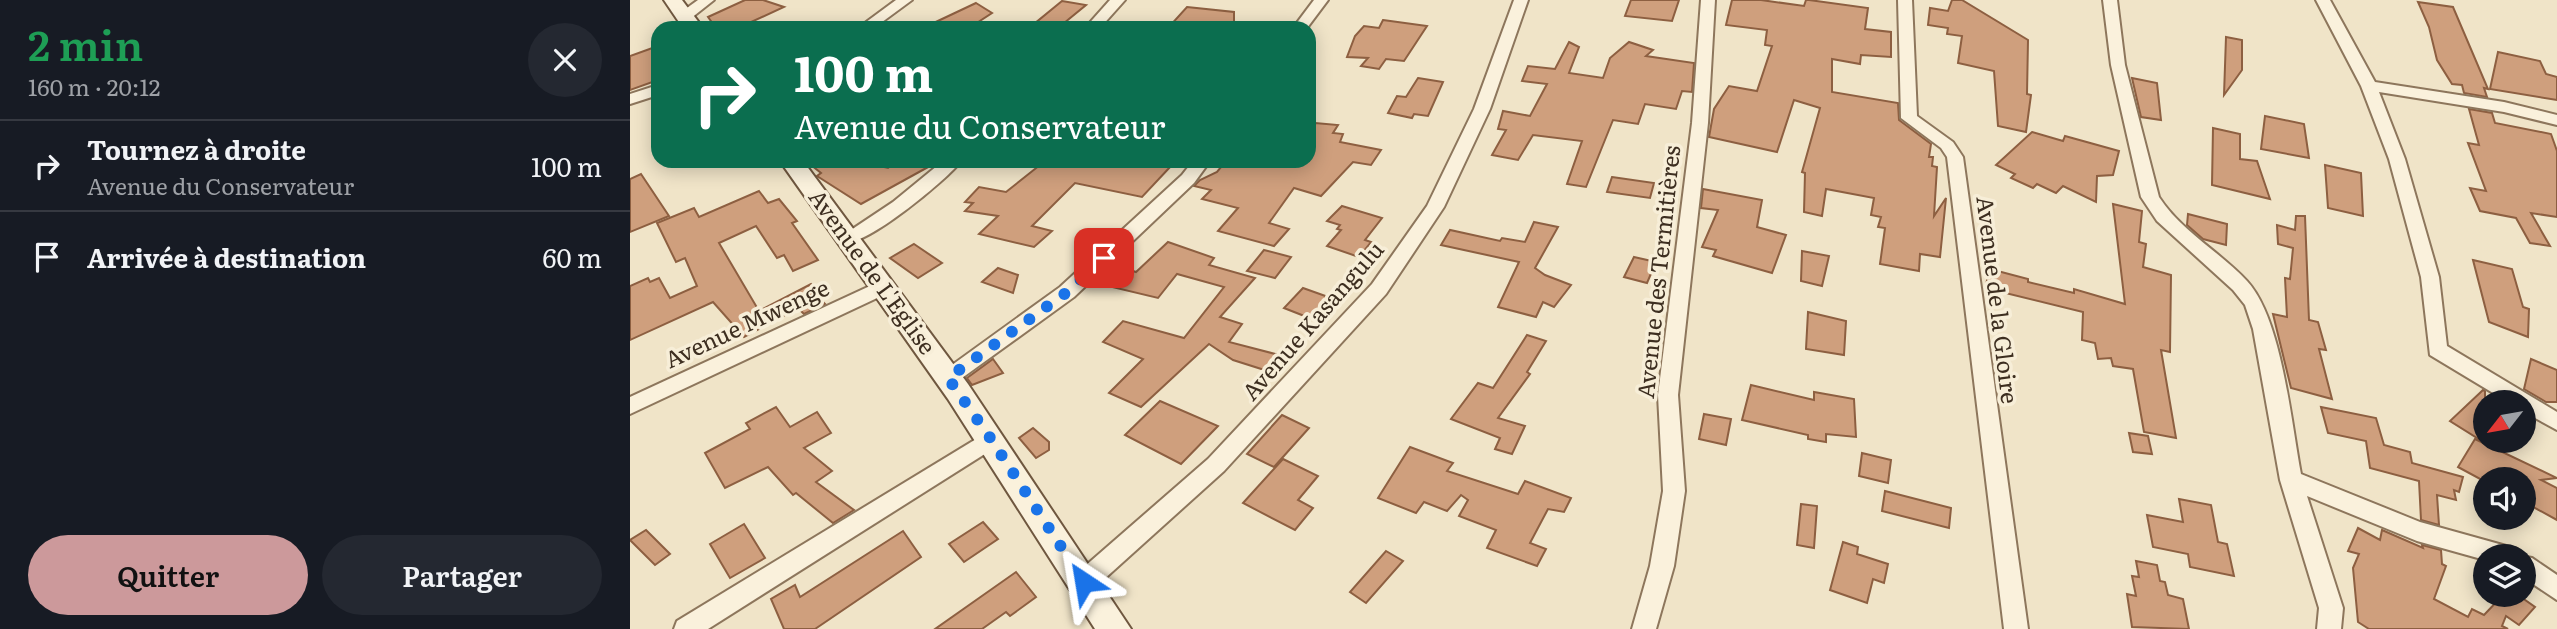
<!DOCTYPE html>
<html lang="fr">
<head>
<meta charset="utf-8">
<style>
  :root { --surface:#171b24; --page:#242831; --text:#f1f3f6; --muted:#9ea1a6; --line:#363941; --accent:#cc999b }
  body { margin:0; font-family:Literata,serif; background:var(--page); color:var(--text); height:100vh; display:flex; flex-direction:column; font-size:26px; white-space:nowrap }
  * { box-sizing:border-box; margin:0 }
  p { font-size:23px; color:var(--muted) }
  .icon { flex:none; width:38px; height:38px; fill:none; stroke:currentColor; stroke-width:2; stroke-linecap:round; stroke-linejoin:round }
  .map { position:relative; flex:1; overflow:hidden }
  .sheet { display:flex; flex-direction:column; background:var(--surface); width:630px }
  .sheet>* { flex:none }
  .banner { position:absolute; left:21px; top:21px; width:665px; height:147px; border-radius:21px; box-shadow:0 4px 18px #0003; background:#0b6e4f; color:#fff; overflow:hidden }
  .needle { width:46px; rotate:239deg }
  .fabs { position:absolute; left:1843px; top:390px; display:grid; gap:14px }
  .fabs a { display:grid; place-items:center; width:63px; height:63px; border-radius:50%; background:var(--surface); box-shadow:0 4px 18px #0003; font-size:35px }
  .pin { position:absolute; display:grid; place-items:center; width:60px; height:60px; color:#fff; margin:-30px; border-radius:14px; box-shadow:0 4px 10px #0006 }
  .me { position:absolute; width:77px; margin:-38px; rotate:327deg; stroke-linejoin:round; filter:drop-shadow(0 0 5px #0008) }
  .turn { display:flex; align-items:center; gap:24px; height:147px; padding:0 28px; font-size:32px }
  .turn .icon { width:91px; height:91px; stroke-width:2.5 }
  .turn b { display:block; font-size:49px; line-height:60px }
  .round { display:grid; place-items:center; flex:none; width:74px; height:74px; border-radius:37px; background:var(--page) }
  .headline { display:flex; align-items:center; justify-content:space-between; height:119px; padding:0 28px }
  h1 { font-size:42px; font-weight:600; line-height:52px; color:#1e9e55 }
  .button { display:flex; gap:14px; margin-top:auto; padding:14px 28px }
  .button a { flex:1; height:80px; border-radius:42px; background:var(--accent); color:#111; font-size:28px; font-weight:600; line-height:80px; text-align:center }
  .button a+a { background:var(--page); color:var(--text) }
  ul { padding:0; list-style:none }
  li { display:flex; align-items:center; gap:21px; height:91px; padding:0 28px; border-top:2px solid var(--line) }
  li div { flex:1 }
  li b { display:block; font-size:26px }
  li em { font-style:normal }
  main { display:flex; flex:1; min-height:0 }
  .map>svg:first-child { display:block }
</style>
</head>
<body>
<main>
<section class="sheet">
<div class="headline"><div><h1>2 min</h1><p>160 m · 20:12</p></div><a class="round"><svg class="icon" aria-label="close" viewBox="0 0 24 24"><path d="M6 6l12 12M18 6L6 18"/></svg></a></div>
<ul>
<li><svg class="icon" aria-label="right" viewBox="0 0 24 24"><path d="M7 20v-9h11M14 6l5 5-5 5"/></svg><div><b>Tournez à droite</b><p>Avenue du Conservateur</p></div><em>100 m</em></li>
<li><svg class="icon" aria-label="arrive" viewBox="0 0 24 24"><path d="M6 21V4h12l-3 4 3 4H6"/></svg><div><b>Arrivée à destination</b></div><em>60 m</em></li>
</ul>
<div class="button"><a>Quitter</a><a>Partager</a></div>
</section>
<div class="map">
<svg width="1927" height="629" viewBox="0 0 1927 629">
  <rect width="100%" height="100%" fill="#f0e4c8"/>
  <g fill="#cf9f7d" stroke="#8d5f41" stroke-width="2">
    <polygon points="115,0 133,0 154,7 108,28 86,28 78,17"/>
    <polygon points="1001,0 1049,0 1042,21 995,16"/>
    <polygon points="1102,0 1131,0 1174,6 1176,0 1179,0 1238,8 1235,29 1261,32 1261,57 1231,55 1230,64 1202,59 1202,92 1268,103 1269,120 1301,144 1299,157 1303,157 1302,166 1307,167 1304,216 1316,198 1310,257 1290,254 1289,271 1250,264 1255,228 1248,227 1251,217 1241,215 1244,198 1196,189 1192,216 1174,212 1175,173 1172,172 1190,108 1164,100 1147,152 1079,137 1084,109 1099,86 1127,91 1142,46 1135,45 1137,30 1096,25"/>
    <polygon points="1322,0 1332,0 1398,40 1397,94 1401,95 1396,132 1368,126 1364,71 1328,63 1332,36 1317,34 1318,28 1298,25 1300,8 1318,11"/>
    <polygon points="432,1 456,5 428,28 404,24"/>
    <polygon points="1788,2 1823,7 1858,89 1854,88 1857,97 1834,93 1832,85 1822,84 1807,60 1799,27"/>
    <polygon points="346,3 362,13 339,28 293,28"/>
    <polygon points="557,7 604,12 604,28 538,28"/>
    <polygon points="753,20 797,26 774,61 756,59 749,69 731,66 738,58 717,57 725,36 734,26 749,28"/>
    <polygon points="1596,37 1612,40 1612,70 1594,95"/>
    <polygon points="939,42 949,47 939,73 973,78 980,58 999,42 1023,50 1016,56 1064,63 1062,92 1052,91 1046,109 1015,104 1008,124 983,120 956,187 937,184 952,141 903,135 888,160 862,155 876,130 868,129 873,111 900,116 917,84 892,81 898,66 925,69"/>
    <polygon points="28,46 28,80 0,90 0,56"/>
    <polygon points="1868,52 1910,61 1916,74 1927,77 1927,100 1860,89"/>
    <polygon points="788,78 813,82 798,116 784,114 782,118 758,113 767,96 776,97"/>
    <polygon points="1502,78 1527,83 1531,120 1511,117"/>
    <polygon points="1839,109 1862,113 1865,123 1921,134 1927,151 1927,217 1901,213 1920,246 1900,243 1886,218 1850,211 1840,188 1856,191 1838,143 1849,145"/>
    <polygon points="1635,116 1674,124 1679,158 1631,149"/>
    <polygon points="685,123 708,125 703,133 713,134 710,142 751,150 741,165 723,162 691,196 664,188 639,223 659,229 644,246 588,231 608,208 572,199 581,190 564,186 570,180 587,172 596,161 679,161 679,132"/>
    <polygon points="1583,128 1610,134 1610,159 1627,161 1640,199 1582,185"/>
    <polygon points="1402,132 1433,141 1435,136 1489,151 1483,175 1467,176 1466,202 1433,186 1426,193 1407,184 1403,188 1381,178 1385,174 1366,165"/>
    <polygon points="176,161 228,161 258,168 266,161 309,161 231,204 187,176 191,173"/>
    <polygon points="415,161 519,161 541,166 512,197 445,183 402,226 422,231 404,247 349,234 368,216 335,211 343,203 335,202 349,187 376,192"/>
    <polygon points="1695,165 1731,173 1733,216 1698,208"/>
    <polygon points="11,174 39,216 0,232 0,179"/>
    <polygon points="982,177 1024,183 1020,198 977,192"/>
    <polygon points="1073,189 1132,200 1127,227 1156,235 1142,273 1083,256 1086,250 1072,247 1088,210 1071,208"/>
    <polygon points="129,191 138,203 149,199 167,221 162,223 188,260 163,271 154,255 147,258 126,226 89,243 129,311 181,284 192,295 188,297 195,304 174,314 168,308 114,337 83,302 0,340 0,286 18,278 20,282 29,278 40,298 67,286 55,258 46,262 27,223 64,208 69,217"/>
    <polygon points="1483,204 1512,211 1509,242 1516,244 1513,267 1541,275 1540,352 1531,350 1546,438 1514,432 1503,369 1483,366 1481,358 1468,359 1465,343 1452,340 1453,312 1355,288 1360,269 1398,279 1398,282 1444,293 1444,289 1495,304"/>
    <polygon points="712,206 752,218 735,240 741,242 729,257 697,246 711,230 707,229 710,225 697,221"/>
    <polygon points="1558,214 1597,224 1596,245 1573,239 1557,225"/>
    <polygon points="1666,216 1675,216 1679,320 1688,322 1696,350 1689,349 1702,399 1661,388 1643,314 1657,317 1655,278 1660,279 1663,248 1648,244 1647,225 1665,230"/>
    <polygon points="904,222 928,227 905,268 915,275 941,285 924,307 913,302 906,317 868,307 889,262 811,245 820,230 870,241 872,238 895,242"/>
    <polygon points="538,242 584,258 579,265 625,278 590,317 612,324 599,342 657,357 644,373 603,360 579,344 511,407 479,393 513,359 473,342 493,321 554,338 594,287 547,274 528,298 482,287 497,269 506,272"/>
    <polygon points="284,244 312,263 288,278 260,258"/>
    <polygon points="634,250 661,257 645,278 617,271"/>
    <polygon points="1172,251 1199,256 1192,286 1171,281"/>
    <polygon points="1004,257 1026,262 1017,283 994,277"/>
    <polygon points="1843,260 1882,269 1893,307 1899,309 1898,337 1859,322"/>
    <polygon points="368,268 388,275 383,293 352,282"/>
    <polygon points="673,288 701,298 682,319 654,308"/>
    <polygon points="1178,312 1216,321 1214,355 1176,349"/>
    <polygon points="897,335 916,341 897,372 900,374 868,418 895,426 882,454 865,449 870,438 821,419 848,383 863,388"/>
    <polygon points="363,359 373,373 342,385 337,378"/>
    <polygon points="1901,359 1927,370 1927,402 1916,402 1894,389"/>
    <polygon points="1121,385 1184,400 1184,392 1224,399 1226,437 1196,434 1196,442 1178,439 1178,435 1112,420"/>
    <polygon points="1853,390 1855,391 1855,443 1820,421"/>
    <polygon points="530,401 588,426 551,464 495,435"/>
    <polygon points="146,407 160,427 187,412 201,433 174,448 202,471 186,482 224,510 203,523 166,493 163,495 138,467 95,488 75,453 120,429 116,423"/>
    <polygon points="1691,407 1746,418 1754,445 1780,452 1782,463 1833,477 1829,492 1824,490 1826,500 1807,495 1809,525 1791,520 1789,481 1740,468 1736,441 1698,433"/>
    <polygon points="1074,414 1101,419 1096,445 1069,439"/>
    <polygon points="652,415 679,428 644,467 617,454"/>
    <polygon points="403,428 419,442 419,450 406,458 389,438"/>
    <polygon points="1499,433 1518,436 1522,454 1503,452"/>
    <polygon points="1845,439 1927,478 1911,480 1927,488 1927,520 1894,502 1894,480 1852,480 1828,467"/>
    <polygon points="780,447 823,463 817,471 888,494 895,481 941,498 934,512 918,509 900,543 916,549 907,566 857,548 866,530 829,516 838,500 831,495 817,511 794,502 786,513 748,498"/>
    <polygon points="1232,453 1261,460 1258,483 1229,476"/>
    <polygon points="653,459 688,476 668,500 683,508 665,530 613,503"/>
    <polygon points="1255,491 1321,508 1319,528 1252,511"/>
    <polygon points="1549,499 1581,505 1588,542 1597,544 1604,576 1560,567 1558,554 1523,547 1517,515 1553,522"/>
    <polygon points="1171,504 1187,506 1184,548 1167,545"/>
    <polygon points="353,522 368,539 334,562 319,544"/>
    <polygon points="114,524 135,558 100,578 80,544"/>
    <polygon points="1728,528 1750,540 1752,530 1793,548 1792,545 1811,550 1812,564 1816,566 1804,599 1838,617 1842,609 1854,615 1873,595 1888,595 1905,607 1889,625 1876,616 1872,626 1878,629 1739,629 1728,622 1723,568 1729,554 1718,551"/>
    <polygon points="16,530 40,554 25,565 0,540"/>
    <polygon points="273,531 291,557 185,629 154,629 141,599 165,585 170,597"/>
    <polygon points="1213,542 1228,547 1227,554 1258,564 1254,583 1243,579 1237,603 1200,590"/>
    <polygon points="756,551 773,561 736,603 720,592"/>
    <polygon points="1506,561 1527,565 1530,581 1535,582 1538,595 1553,599 1559,629 1502,627 1497,594 1506,596 1502,576 1509,577"/>
    <polygon points="386,572 406,597 380,616 376,612 352,629 305,629"/>
  </g>
  <g fill="none" stroke-linecap="round" stroke-linejoin="round">
    <defs>
      <g id="street">
        <polygon points="68,0 84,0 60,19 50,19 50,13"/>
        <polygon points="266,0 282,0 244,28 228,28"/>
        <polygon points="480,0 495,0 470,28 455,28"/>
        <polygon points="684,0 698,0 677,28 663,28"/>
        <polygon points="884,0 898,0 860,109 814,207 756,294 594,471 462,590 454,593 446,590 442,582 446,574 578,459 742,284 797,206 844,109"/>
        <polygon points="1071,0 1085,0 1078,123 1048,395 1055,491 1044,566 1026,629 1002,629 1020,566 1033,491 1028,395 1062,123"/>
        <polygon points="1268,0 1282,0 1287,116 1323,142 1333,157 1398,629 1374,629 1317,157 1311,148 1271,118"/>
        <path d="M1473,0H1487L1495,65L1529,197C1551,231 1589,251 1617,281C1652,319 1661,422 1671,474L1790,522L1887,549L1891,556L1902,558L1927,575V600L1894,578V556H1855V560L1787,541L1677,496L1713,608L1711,629H1687L1689,608L1650,480L1623,329L1615,305L1603,290L1527,221L1511,197L1481,65Z"/>
        <polygon points="1686,0 1700,0 1745,82 1874,102 1927,115 1927,125 1874,112 1749,92 1775,159 1809,277 1817,346 1927,412 1927,430 1894,412 1894,402 1878,402 1800,355 1791,277 1759,159 1731,86"/>
        <polygon points="28,85 28,95 0,104 0,94"/>
        <path d="M313,161H331C318,179 234,248 215,242L212,238L215,234L263,202Z"/>
        <polygon points="563,161 580,161 564,183 444,297 325,383 311,383 308,378 311,373 430,287 552,175"/>
        <polygon points="255,279 264,286 262,291 0,414 0,397"/>
        <polygon points="361,430 369,433 372,439 369,445 78,629 44,629 47,621"/>
      </g>
      <g id="secondary">
        <polygon points="34,0 52,0 73,28 53,28"/>
        <polygon points="150,161 173,161 338,384 501,629 465,629 318,399"/>
      </g>
    </defs>
    <use href="#street" stroke="#8d765c" stroke-width="4"/>
    <use href="#secondary" stroke="#6f573f" stroke-width="4"/>
    <use href="#street" fill="#faf1dc" fill-rule="evenodd"/>
    <use href="#secondary" fill="#faf1dc" fill-rule="evenodd"/>
  </g>
  <g fill="none" stroke-linecap="round" stroke-linejoin="round">
    <polyline stroke="#1a73e8" stroke-width="12" stroke-dasharray="0 21.6" points="454,582 361,439 318,378 437,292 474,258"/>
  </g>
  <g text-anchor="middle" stroke-width="7" stroke-linejoin="round" paint-order="stroke">
    <g font-size="23" fill="#3d2e20" stroke="#f7eed8">
      <text transform="translate(242 272) rotate(54)" y="8">Avenue de L'Eglise</text>
      <text transform="translate(1029 272) rotate(-84)" y="8">Avenue des Termitières</text>
      <text transform="translate(1367 300) rotate(83)" y="8">Avenue de la Gloire</text>
      <text transform="translate(683 321) rotate(-49)" y="8">Avenue Kasangulu</text>
      <text transform="translate(117 324) rotate(-25)" y="8">Avenue Mwenge</text>
    </g>
  </g>
</svg>
<div class="fabs">
<a><svg class="needle" viewBox="-14 -14 28 28"><path d="M0-13l5 13h-10z" fill="#e53935"/><path d="M0 13l5-13h-10z" fill="#9ea1a6"/></svg></a>
<a><svg class="icon" aria-label="sound" viewBox="0 0 24 24"><path d="M4 9h4l5-4v14l-5-4H4zM17 9q2 3 0 6"/></svg></a>
<a><svg class="icon" aria-label="layers" viewBox="0 0 24 24"><path d="M12 4l9 5-9 5-9-5zM3 14l9 5 9-5"/></svg></a>
</div>
<div class="pin" style="left:474px;top:258px;background:#d93025"><svg class="icon" aria-label="arrive" viewBox="0 0 24 24"><path d="M6 21V4h12l-3 4 3 4H6"/></svg></div>
<svg class="me" style="left:454px;top:582px" viewBox="-20 -20 40 40"><path d="M0-17L14 15 0 8-14 15z" fill="#1a73e8" stroke="#fff" stroke-width="4"/></svg>
<div class="banner">
<div class="turn"><svg class="icon" aria-label="right" viewBox="0 0 24 24"><path d="M7 20v-9h11M14 6l5 5-5 5"/></svg><div><b>100 m</b>Avenue du Conservateur</div></div>
</div>
</div>
</main>
</body>
</html>
